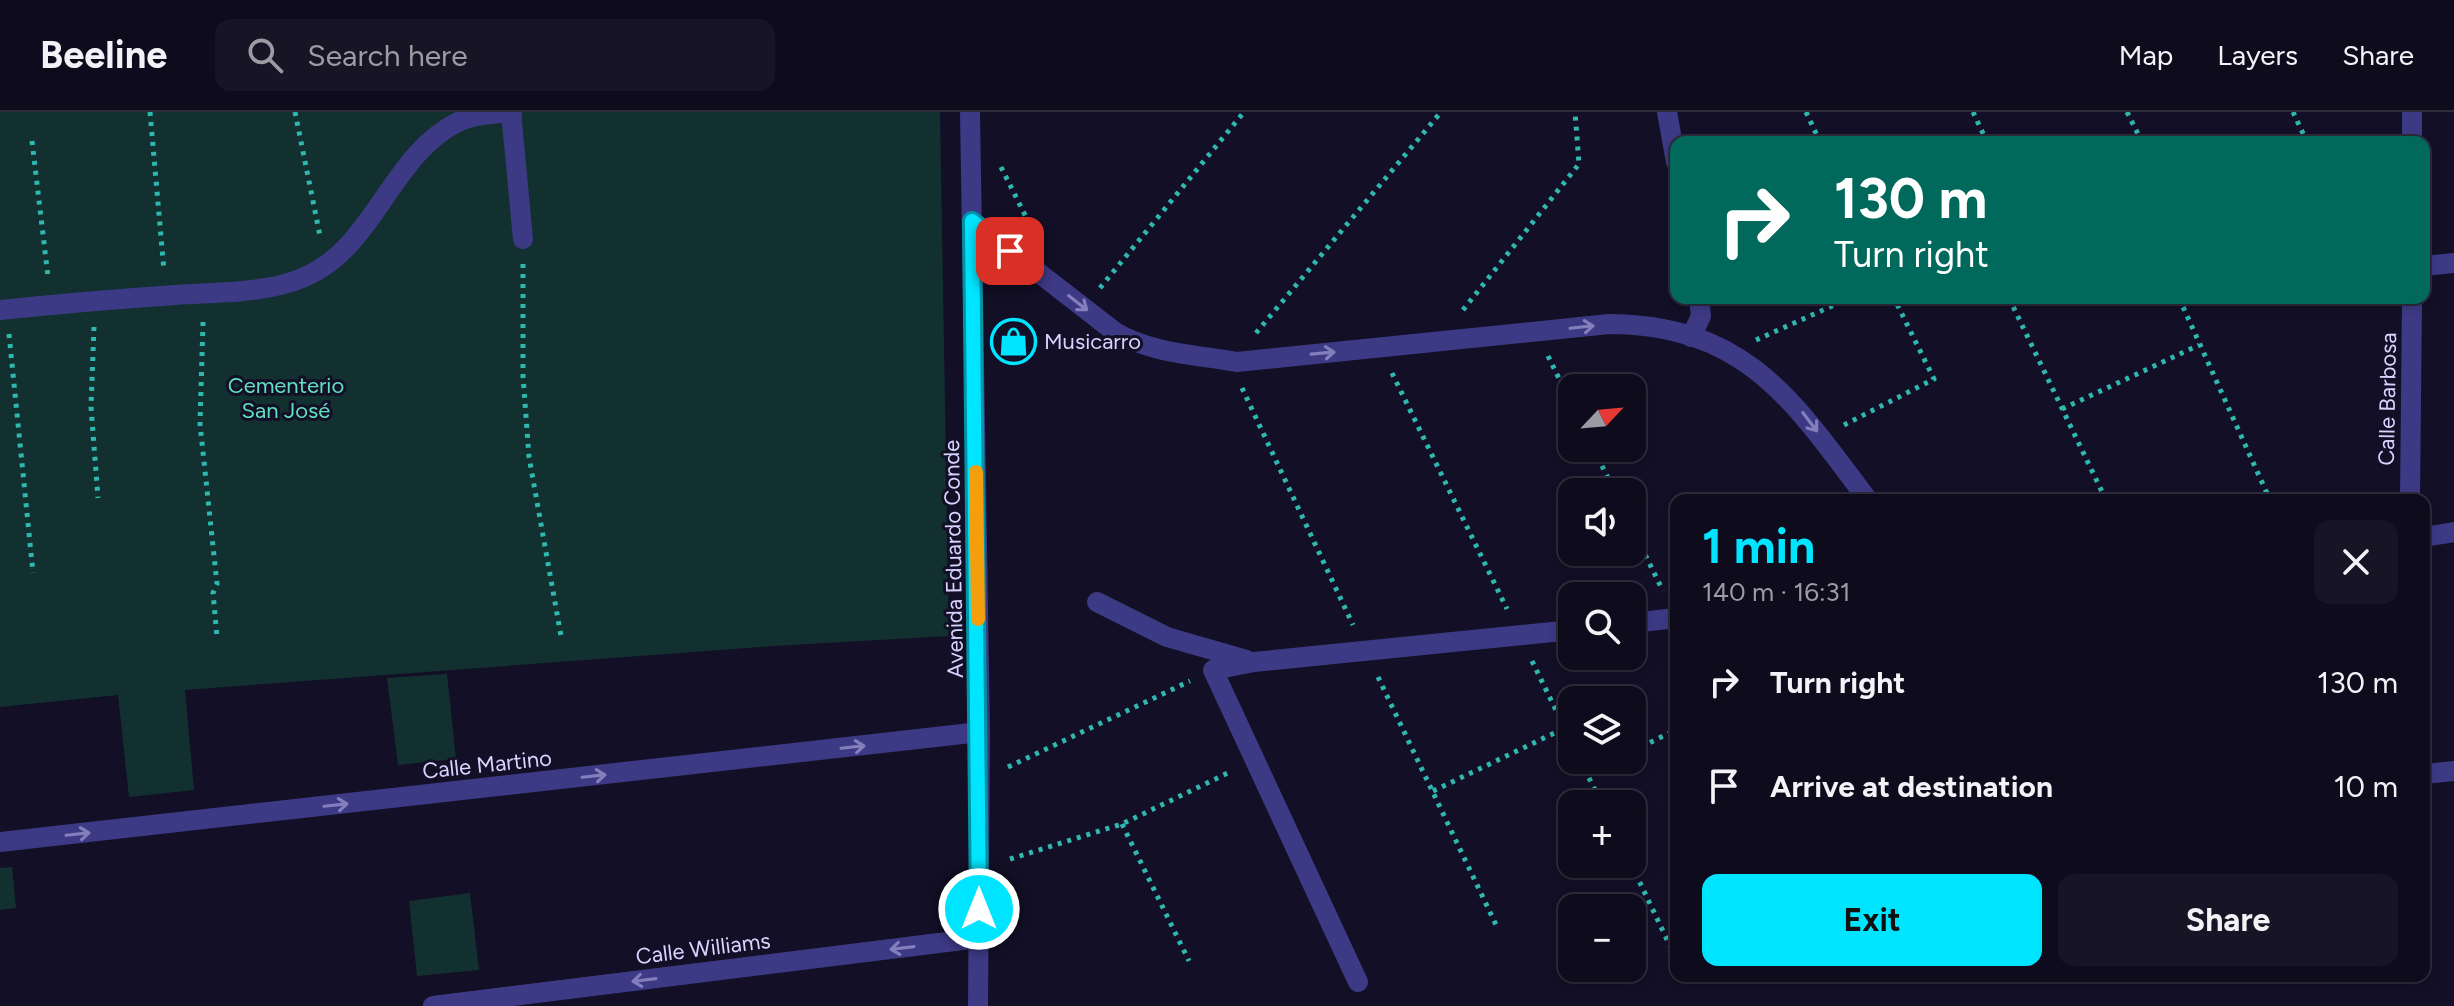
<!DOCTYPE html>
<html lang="en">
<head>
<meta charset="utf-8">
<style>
  :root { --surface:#0e0b1c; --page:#171425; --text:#f1f3f6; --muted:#9b9ba3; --line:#2e2b3b; --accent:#00e5ff }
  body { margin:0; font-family:Figtree,sans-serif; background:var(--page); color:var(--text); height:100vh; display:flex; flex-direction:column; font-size:30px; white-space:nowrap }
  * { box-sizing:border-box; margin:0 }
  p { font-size:26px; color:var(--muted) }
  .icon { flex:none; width:44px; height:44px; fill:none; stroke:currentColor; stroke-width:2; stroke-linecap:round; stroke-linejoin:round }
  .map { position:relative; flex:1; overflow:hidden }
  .details { position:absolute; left:1670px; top:382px; width:760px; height:488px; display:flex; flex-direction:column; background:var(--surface); border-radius:16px; box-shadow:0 4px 12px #0003,0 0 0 2px var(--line) }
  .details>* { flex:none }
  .banner { position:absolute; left:1670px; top:24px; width:760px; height:168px; border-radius:16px; box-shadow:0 4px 12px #0003,0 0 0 2px var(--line); background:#00695c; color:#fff; overflow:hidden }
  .needle { width:52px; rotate:64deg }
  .tools { position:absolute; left:1558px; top:262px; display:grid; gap:16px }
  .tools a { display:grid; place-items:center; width:88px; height:88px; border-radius:16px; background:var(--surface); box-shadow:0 4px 12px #0003,0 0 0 2px var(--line); font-size:40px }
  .pin { position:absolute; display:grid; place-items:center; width:68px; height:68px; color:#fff; margin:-34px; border-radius:16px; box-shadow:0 4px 12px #0006 }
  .me { position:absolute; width:88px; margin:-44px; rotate:0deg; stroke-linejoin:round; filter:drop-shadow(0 0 6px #0008) }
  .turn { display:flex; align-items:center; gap:28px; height:168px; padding:0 32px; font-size:36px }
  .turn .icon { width:104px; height:104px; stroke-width:2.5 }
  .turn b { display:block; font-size:56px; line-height:68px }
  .round { display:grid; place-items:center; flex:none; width:84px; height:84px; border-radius:16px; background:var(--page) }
  .summary { display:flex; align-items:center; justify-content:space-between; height:136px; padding:0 32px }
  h1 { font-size:48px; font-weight:700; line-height:60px; color:var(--accent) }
  .primary-button { display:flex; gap:16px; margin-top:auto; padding:16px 32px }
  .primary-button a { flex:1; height:92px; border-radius:16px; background:var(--accent); color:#111; font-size:32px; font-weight:700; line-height:92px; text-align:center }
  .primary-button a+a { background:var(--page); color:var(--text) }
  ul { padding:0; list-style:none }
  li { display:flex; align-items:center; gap:24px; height:104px; padding:0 32px }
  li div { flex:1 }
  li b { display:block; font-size:30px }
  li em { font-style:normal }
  header { display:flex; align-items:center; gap:48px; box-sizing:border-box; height:112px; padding:0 40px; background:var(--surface); border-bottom:2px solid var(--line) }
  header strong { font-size:38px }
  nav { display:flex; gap:44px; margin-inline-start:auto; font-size:28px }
  .search { width:560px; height:72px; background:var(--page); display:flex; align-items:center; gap:20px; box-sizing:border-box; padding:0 28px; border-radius:16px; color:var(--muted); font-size:30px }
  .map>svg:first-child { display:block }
</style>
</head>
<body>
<header>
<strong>Beeline</strong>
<div class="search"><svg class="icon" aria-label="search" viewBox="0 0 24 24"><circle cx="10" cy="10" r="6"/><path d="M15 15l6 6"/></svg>Search here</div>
<nav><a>Map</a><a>Layers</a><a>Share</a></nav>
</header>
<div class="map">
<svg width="2454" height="894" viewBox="0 0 2454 894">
  <rect width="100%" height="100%" fill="#130f26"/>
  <g fill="#12302f">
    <polygon points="0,0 940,0 949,524 774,534 185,578 194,678 129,685 118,583 0,595"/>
    <polygon points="447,562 456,647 398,653 387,566"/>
    <polygon points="12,755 16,796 0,798 0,756"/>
    <polygon points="470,781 479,858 417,864 409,789"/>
  </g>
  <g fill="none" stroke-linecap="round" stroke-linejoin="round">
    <g stroke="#2fb8b0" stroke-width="5" stroke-dasharray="4 6" stroke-linecap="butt">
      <polyline points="150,0 164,159"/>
      <polyline points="295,0 320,124"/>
      <polyline points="1806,0 1820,30"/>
      <polyline points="1973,0 1987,30"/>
      <polyline points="2127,0 2142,30"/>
      <polyline points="2293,0 2307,30"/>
      <polyline points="32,29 48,165"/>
      <polyline points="1001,55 1032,117"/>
      <polyline points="523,152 523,264 529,345 561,524"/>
      <polyline points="1100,176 1244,0"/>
      <polyline points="2009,186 2106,388"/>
      <polyline points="2179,186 2270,388"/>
      <polyline points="1463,198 1579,52 1575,0"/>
      <polyline points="203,210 200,312 217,472 213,481 217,525"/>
      <polyline points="94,215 91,295 98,386"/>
      <polyline points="1256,221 1441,0"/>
      <polyline points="9,222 33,461"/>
      <polyline points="1756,228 1850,186"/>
      <polyline points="1548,244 1572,293"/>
      <polyline points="1392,261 1507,497"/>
      <polyline points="1242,276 1353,513"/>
      <polyline points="2062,297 2199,233"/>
      <polyline points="1844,313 1934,267 1894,186"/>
      <polyline points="1593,336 1615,380"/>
      <polyline points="1632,416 1663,479"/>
      <polyline points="1532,549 1572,631"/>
      <polyline points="1378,565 1498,817"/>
      <polyline points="1632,639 1676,618"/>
      <polyline points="1580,648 1602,692"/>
      <polyline points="1008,655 1190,569"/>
      <polyline points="1587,661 1614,648"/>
      <polyline points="1433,679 1565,616"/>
      <polyline points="1122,712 1189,849"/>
      <polyline points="1010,747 1122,712 1232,659"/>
      <polyline points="1631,752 1672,838"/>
    </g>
    <g stroke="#3d3a85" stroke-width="20">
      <polyline points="511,0 523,127"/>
      <polyline points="970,0 980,620 978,894"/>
      <polyline points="1667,0 1676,50"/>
      <polyline points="2412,30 2412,0"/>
      <path d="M972,109L1115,220C1150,241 1198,243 1237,250L1609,212C1747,213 1794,290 1868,388"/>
      <polyline points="2424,154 2454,151"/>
      <path d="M0,198C58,192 117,187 175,183C217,180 268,182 307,164C375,133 392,42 458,10C475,2 494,2 512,0"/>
      <polyline points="1691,225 1701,204 1699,186"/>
      <polyline points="2410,388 2412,186"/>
      <polyline points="2424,425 2454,420"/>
      <polyline points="1097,490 1167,525 1247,548"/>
      <polyline points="1632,511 1676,506"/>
      <polyline points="2424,662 2454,659"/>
      <polyline points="0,730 980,620"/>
      <polyline points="1358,870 1213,558 1254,550 1572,518"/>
      <polyline points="433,894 979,826"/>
    </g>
  </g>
  <defs><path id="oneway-shaft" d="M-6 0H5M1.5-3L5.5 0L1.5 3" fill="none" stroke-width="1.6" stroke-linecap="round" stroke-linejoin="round" transform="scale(2)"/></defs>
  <g stroke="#837fbc">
    <use href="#oneway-shaft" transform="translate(1078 191) rotate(38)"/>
    <use href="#oneway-shaft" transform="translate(1582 215) rotate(-6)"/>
    <use href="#oneway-shaft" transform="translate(1323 241) rotate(-5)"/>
    <use href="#oneway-shaft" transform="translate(1810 310) rotate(53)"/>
    <use href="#oneway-shaft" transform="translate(853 635) rotate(-6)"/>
    <use href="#oneway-shaft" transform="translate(594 664) rotate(-6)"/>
    <use href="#oneway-shaft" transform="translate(336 693) rotate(-6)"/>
    <use href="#oneway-shaft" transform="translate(78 722) rotate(-6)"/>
    <use href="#oneway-shaft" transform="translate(902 836) rotate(173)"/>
    <use href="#oneway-shaft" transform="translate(644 868) rotate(173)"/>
  </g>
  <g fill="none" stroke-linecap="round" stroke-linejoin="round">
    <defs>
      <polyline id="route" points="979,797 972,109 1010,139"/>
    </defs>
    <use href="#route" stroke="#0095a6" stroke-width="20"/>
    <use href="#route" stroke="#00e5ff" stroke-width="14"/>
    <polyline stroke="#f59e0b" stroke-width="14" points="976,360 978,507"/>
  </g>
  <defs>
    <symbol id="shop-ring" viewBox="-11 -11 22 22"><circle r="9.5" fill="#130f26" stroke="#00e5ff" stroke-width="1.5"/><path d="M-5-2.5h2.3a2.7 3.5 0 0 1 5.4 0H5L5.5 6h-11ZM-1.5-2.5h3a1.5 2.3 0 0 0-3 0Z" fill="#00e5ff"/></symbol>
  </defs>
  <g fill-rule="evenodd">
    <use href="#shop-ring" x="988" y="204" width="51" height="51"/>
  </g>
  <g text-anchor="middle" stroke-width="6" stroke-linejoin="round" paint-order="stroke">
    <g font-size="22" fill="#d9d4ff" stroke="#130f26" text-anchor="start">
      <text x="1044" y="237">Musicarro</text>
    </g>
    <g font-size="22" fill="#5fe0c0" stroke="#130f26">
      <text x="286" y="281">Cementerio<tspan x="286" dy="25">San José</tspan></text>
    </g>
    <g font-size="22" fill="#d9d4ff" stroke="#130f26">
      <text transform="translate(2387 287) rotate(-89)" y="8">Calle Barbosa</text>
      <text transform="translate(953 447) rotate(-91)" y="8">Avenida Eduardo Conde</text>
      <text transform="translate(487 652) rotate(-6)" y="8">Calle Martino</text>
      <text transform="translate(703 836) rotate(-7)" y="8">Calle Williams</text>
    </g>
  </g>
</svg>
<div class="tools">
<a><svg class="needle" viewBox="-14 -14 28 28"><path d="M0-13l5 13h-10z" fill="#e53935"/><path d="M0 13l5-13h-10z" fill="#9b9ba3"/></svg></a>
<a><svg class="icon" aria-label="sound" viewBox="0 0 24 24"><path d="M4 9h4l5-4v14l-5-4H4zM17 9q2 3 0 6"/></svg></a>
<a><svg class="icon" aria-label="search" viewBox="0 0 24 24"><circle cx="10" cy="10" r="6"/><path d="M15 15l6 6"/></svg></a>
<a><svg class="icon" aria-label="layers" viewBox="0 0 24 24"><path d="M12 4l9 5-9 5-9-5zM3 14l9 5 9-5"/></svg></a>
<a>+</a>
<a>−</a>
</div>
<div class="pin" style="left:1010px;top:139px;background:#d93025"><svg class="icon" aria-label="arrive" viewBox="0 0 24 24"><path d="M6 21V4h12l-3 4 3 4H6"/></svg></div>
<svg class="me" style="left:979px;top:797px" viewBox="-20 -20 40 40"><circle r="17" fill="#00e5ff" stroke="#fff" stroke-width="3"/><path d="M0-11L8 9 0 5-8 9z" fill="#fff"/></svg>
<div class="banner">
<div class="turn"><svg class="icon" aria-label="right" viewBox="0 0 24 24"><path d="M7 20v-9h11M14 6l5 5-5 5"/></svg><div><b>130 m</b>Turn right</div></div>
</div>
<section class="details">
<div class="summary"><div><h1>1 min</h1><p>140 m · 16:31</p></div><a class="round"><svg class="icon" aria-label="close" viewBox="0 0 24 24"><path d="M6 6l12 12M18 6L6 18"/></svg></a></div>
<ul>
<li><svg class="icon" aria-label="right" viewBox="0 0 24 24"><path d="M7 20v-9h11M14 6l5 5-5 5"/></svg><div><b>Turn right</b></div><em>130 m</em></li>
<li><svg class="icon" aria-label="arrive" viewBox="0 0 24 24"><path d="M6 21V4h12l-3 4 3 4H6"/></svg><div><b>Arrive at destination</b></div><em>10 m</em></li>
</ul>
<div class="primary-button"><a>Exit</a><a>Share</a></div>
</section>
</div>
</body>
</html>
